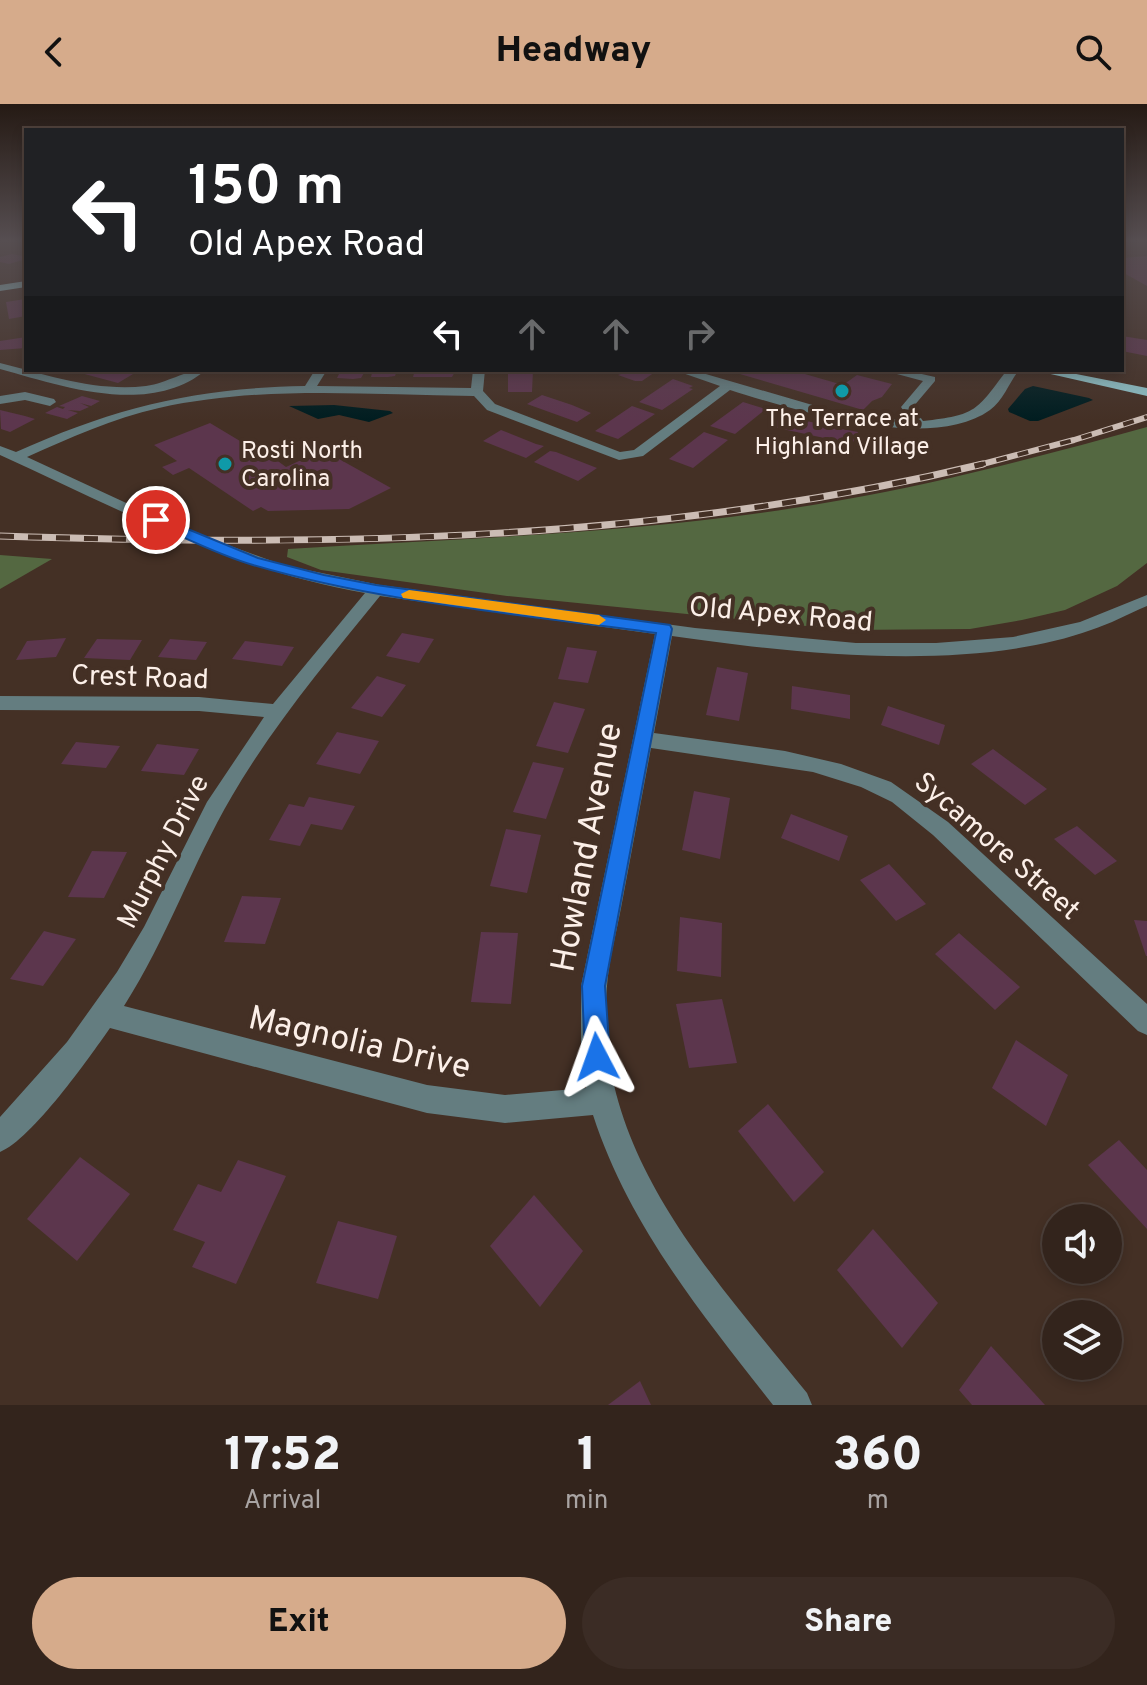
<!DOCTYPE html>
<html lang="en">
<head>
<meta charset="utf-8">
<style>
  :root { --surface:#33241c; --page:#3b2c25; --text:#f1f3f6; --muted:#a9a4a3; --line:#4e413b; --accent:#d6ab8b }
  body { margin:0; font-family:Overpass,sans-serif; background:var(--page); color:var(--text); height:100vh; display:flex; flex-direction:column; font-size:30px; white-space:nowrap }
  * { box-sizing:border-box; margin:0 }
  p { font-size:26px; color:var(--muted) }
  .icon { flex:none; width:44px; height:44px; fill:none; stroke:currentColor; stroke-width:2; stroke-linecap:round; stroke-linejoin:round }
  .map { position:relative; height:1301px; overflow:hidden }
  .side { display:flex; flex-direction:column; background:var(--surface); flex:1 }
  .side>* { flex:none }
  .banner { position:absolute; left:24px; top:24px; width:1100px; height:244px; border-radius:0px; box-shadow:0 4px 12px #0003,0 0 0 2px var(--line); background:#202124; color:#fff; overflow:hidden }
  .tools { position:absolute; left:1042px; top:1100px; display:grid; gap:16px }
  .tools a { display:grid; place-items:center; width:80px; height:80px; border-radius:50%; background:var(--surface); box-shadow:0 4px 12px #0003,0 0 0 2px var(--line); font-size:40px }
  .pin { position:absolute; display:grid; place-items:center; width:68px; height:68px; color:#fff; margin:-34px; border:4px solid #fff; border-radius:50%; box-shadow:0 2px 8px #0007 }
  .me { position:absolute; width:88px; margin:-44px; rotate:356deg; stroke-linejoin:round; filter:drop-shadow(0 0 6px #0008) }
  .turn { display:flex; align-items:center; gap:28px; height:168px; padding:0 32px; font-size:36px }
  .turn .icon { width:104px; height:104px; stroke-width:2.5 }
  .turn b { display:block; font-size:56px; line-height:68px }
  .lanes { display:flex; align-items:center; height:76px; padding:0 32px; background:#0003; justify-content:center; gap:40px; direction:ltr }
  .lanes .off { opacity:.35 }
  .eta { display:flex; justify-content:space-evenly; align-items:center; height:136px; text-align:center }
  .eta b { font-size:48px; font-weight:800; line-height:56px }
  .cta { display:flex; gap:16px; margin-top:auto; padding:16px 32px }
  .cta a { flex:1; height:92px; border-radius:48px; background:var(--accent); color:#111; font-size:32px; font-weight:800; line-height:92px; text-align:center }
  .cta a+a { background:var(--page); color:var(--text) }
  header { display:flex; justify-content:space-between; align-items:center; height:104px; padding:0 32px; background:var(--accent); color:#111; font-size:36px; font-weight:800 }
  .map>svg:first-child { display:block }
</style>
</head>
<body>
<header><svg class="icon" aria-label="back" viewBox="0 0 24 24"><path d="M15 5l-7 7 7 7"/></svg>Headway<svg class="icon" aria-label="search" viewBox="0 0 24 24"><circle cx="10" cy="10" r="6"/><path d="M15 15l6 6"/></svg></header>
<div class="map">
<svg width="1147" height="1301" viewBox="0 0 1147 1301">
  <rect width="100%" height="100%" fill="#443025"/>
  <g fill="#546841">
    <path d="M1147,323V459L1117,482L1065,506L1022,516L970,525L846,526L507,492L321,466L287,453L288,445C472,434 659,429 842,396C945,378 1046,351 1147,323Z"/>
    <polygon points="0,451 52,455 0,485"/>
  </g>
  <g fill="#001d20">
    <polygon points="1033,282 1089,294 1093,296 1038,317 1030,317 1009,308 1008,305 1025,285"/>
    <polygon points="334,301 390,307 393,309 369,318 339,311 318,315 289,302"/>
  </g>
  <g fill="#5c364d">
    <polygon points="12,150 23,152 26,155 9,160 0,158 0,153"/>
    <polygon points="1147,152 1147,182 1122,168 1122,154"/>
    <polygon points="25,195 26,212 9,215 6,198"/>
    <polygon points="1122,232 1147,236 1147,252 1122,247"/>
    <polygon points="26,233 26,244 0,246 0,237"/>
    <polygon points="82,266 134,266 138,267 118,279 77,268"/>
    <polygon points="341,266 397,266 395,272 388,273 371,273 372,269 364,269 361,274 353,275 337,274"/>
    <polygon points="415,266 456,266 452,273 413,273"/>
    <polygon points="533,266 532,288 508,288 508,267"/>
    <polygon points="621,266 649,266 655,268 642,277 635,277 618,271 621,270 617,268"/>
    <polygon points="726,266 791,266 843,281 857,271 892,280 882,293 872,297 863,306"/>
    <polygon points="673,275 693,282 689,284 693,285 662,306 639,298"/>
    <polygon points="542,291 572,301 591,309 577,318 527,300"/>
    <polygon points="82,292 100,297 91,302 80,299 89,303 80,307 68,306 78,309 67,315 45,309 57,303 63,305 65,303 59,302"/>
    <polygon points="743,298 766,305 735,330 710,322"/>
    <polygon points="632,302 655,310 618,335 595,327"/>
    <polygon points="0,306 25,312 35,315 10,328 1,325"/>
    <polygon points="781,311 837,324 858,328 852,340 773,323"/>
    <polygon points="210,319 255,346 260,344 286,363 323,346 391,384 349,405 268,407 261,403 253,407 189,364 173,371 162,363 177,357 154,341"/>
    <polygon points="501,326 536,340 544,342 526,354 483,337"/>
    <polygon points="704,328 728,336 693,364 669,355"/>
    <polygon points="550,347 556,348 597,364 578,377 534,358"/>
    <polygon points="402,529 434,535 419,559 386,552"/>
    <polygon points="66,534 56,553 16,556 27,537"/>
    <polygon points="97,535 142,536 130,556 84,554"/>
    <polygon points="170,535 207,538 196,556 158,553"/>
    <polygon points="245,537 294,543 282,562 232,555"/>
    <polygon points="567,543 597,547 588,579 558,575"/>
    <polygon points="717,563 748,569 739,617 706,611"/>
    <polygon points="377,572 406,581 382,613 351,604"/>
    <polygon points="792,582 850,591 850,615 791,605"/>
    <polygon points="554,598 585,605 568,649 536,642"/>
    <polygon points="888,602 945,621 939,641 881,621"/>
    <polygon points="337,628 379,637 360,670 316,660"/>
    <polygon points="76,638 120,642 106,664 61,660"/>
    <polygon points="157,640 199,645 184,671 141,667"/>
    <polygon points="993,645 1047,685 1025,701 971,660"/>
    <polygon points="533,658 564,664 546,715 513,708"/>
    <polygon points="694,687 730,694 720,755 682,746"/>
    <polygon points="309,693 355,702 342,726 311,720 300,742 269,736 289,700 304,703"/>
    <polygon points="791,710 848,732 839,757 781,734"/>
    <polygon points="1077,722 1117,757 1095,771 1054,735"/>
    <polygon points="506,725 541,731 527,789 490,782"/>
    <polygon points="92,747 127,748 104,794 68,793"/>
    <polygon points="889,760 926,800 896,817 860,776"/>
    <polygon points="242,792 281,794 265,840 224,838"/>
    <polygon points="680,813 722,819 721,873 677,867"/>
    <polygon points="1134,816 1147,817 1147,852 1146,852"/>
    <polygon points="44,827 76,835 43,882 10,875"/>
    <polygon points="481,828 518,829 511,900 471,898"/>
    <polygon points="959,829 1020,883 995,906 935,850"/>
    <polygon points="722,895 737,959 689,964 676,900"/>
    <polygon points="1016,936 1068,971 1046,1022 992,984"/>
    <polygon points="768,1000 824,1068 794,1098 738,1027"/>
    <polygon points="1119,1036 1147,1066 1147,1125 1088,1061"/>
    <polygon points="80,1053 130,1090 77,1157 27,1115"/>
    <polygon points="238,1056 286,1072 236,1180 192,1163 205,1138 173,1126 198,1080 221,1088"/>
    <polygon points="534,1091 583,1147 540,1203 490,1142"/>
    <polygon points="338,1117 397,1132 378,1195 316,1179"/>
    <polygon points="873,1125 938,1199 902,1244 837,1166"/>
    <polygon points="991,1242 1045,1301 972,1301 959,1286"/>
    <polygon points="640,1277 651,1301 608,1301"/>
  </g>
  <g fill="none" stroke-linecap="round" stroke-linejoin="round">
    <g fill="#647d80" fill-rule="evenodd">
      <polygon points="16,135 26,135 26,140"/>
      <path d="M0,259C48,271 96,288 146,282C168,279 184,266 206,266C149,313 62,282 0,265Z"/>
      <path d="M315,266H327L317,282L471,284L473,266H485L483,287L495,300L620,348L634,346L720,282L674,266H692L833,307L910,317L901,303L923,277L882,266H904L935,273V277L913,303L923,317C977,311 976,307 1007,266H1019C1009,279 1003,297 990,306C930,349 794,306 730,286L643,352L619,356L487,306L474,292C368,291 263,281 159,304C113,314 70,334 27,353L178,423L283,461L380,481L695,524L856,539H936L1013,533L1080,518L1147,491V502C1128,510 1110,520 1091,526C972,569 796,550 672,532L654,629L785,647L841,660L891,678L948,718L1147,900V931L1138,927L933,731L892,698L861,683L813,668L651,644C641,697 631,751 621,804C616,830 609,856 607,882C592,1046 712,1171 807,1289L812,1301H773C702,1210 629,1122 593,1011L505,1019L427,1009L110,924C89,954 32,1035 0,1048V1013L67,938L117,868L144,823L207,698L264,613L199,607L0,606V592L199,593L273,600L365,489C227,464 125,408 0,351V342L16,348C116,303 196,284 305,282ZM380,492L655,530L581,882V940L586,984L505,991L427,981L124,902C167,835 192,760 232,692C274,620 328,556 380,492Z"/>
      <polygon points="25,288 54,295 56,298 50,302 25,296 0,300 0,292"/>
    </g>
    <g fill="#90c4ca" fill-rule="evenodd">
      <polygon points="26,177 26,183 0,187 0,181"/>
      <polygon points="1033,266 1056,266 1147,284 1147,292"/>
    </g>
    <defs>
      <polyline id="rail-far1" points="975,362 1074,336 1147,313"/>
      <path id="rail" d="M0,432C330,443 660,438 983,360"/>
    </defs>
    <use href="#rail-far1" stroke="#cbbcb4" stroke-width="6"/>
    <use href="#rail" stroke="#cbbcb4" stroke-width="7"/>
    <use href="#rail-far1" stroke="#443025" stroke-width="4" stroke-dasharray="11" stroke-linecap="butt"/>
    <use href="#rail" stroke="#443025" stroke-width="5" stroke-dasharray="14" stroke-linecap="butt"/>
  </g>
  <linearGradient id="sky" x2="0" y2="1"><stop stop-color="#251a14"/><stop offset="0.43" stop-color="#564e51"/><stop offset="1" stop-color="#564e51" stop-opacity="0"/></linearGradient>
  <rect width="1147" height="317" fill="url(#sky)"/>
  <path fill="#1a73e8" stroke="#114b97" stroke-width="2" d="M156,412L258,454L324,471L376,481L670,521L672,525L605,882L610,953L606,962L597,966L589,962L585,953L582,882L656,529C521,510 383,499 253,461C218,451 184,433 151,419L149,416Z"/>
  <polygon fill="#f59e0b" points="409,486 599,511 606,516 599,521 403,494 401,490"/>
  <g fill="#0f9aa8" stroke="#443025" stroke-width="3">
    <circle cx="842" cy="287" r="8"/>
    <circle cx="225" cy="360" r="8"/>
  </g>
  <g text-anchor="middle" stroke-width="8" stroke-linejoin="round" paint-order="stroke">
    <g font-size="24" fill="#fcefe8" stroke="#443025">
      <text x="842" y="322">The Terrace at<tspan x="842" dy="28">Highland Village</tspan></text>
      <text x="241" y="354" text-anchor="start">Rosti North<tspan x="241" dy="28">Carolina</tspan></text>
    </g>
    <g font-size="28" fill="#fcefe8" stroke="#443025">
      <text transform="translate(781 509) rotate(5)" y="10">Old Apex Road</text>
      <text transform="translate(140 572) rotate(2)" y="10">Crest Road</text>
      <text transform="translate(998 741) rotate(41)" y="10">Sycamore Street</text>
      <text transform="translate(162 747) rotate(-63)" y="10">Murphy Drive</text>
    </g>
    <g font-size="34" fill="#fcefe8" stroke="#443025">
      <text transform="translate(585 743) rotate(-79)" y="12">Howland Avenue</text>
      <text transform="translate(360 937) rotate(13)" y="12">Magnolia Drive</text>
    </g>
  </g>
</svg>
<div class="tools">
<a><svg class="icon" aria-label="sound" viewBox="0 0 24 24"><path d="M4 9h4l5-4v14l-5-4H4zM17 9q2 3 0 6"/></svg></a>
<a><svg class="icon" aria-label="layers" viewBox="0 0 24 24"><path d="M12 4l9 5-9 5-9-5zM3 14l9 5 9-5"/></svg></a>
</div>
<div class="pin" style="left:156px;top:416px;background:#d93025"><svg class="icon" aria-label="arrive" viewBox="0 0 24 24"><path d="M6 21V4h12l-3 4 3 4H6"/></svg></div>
<svg class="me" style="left:597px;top:953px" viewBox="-20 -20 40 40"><path d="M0-17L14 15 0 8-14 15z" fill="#1a73e8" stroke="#fff" stroke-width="4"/></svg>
<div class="banner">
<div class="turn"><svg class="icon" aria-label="left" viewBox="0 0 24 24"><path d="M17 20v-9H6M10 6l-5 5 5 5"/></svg><div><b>150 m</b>Old Apex Road</div></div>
<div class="lanes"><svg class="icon" aria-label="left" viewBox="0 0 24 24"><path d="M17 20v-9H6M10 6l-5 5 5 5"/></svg><svg class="icon off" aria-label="ahead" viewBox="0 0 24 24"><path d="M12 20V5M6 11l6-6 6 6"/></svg><svg class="icon off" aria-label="ahead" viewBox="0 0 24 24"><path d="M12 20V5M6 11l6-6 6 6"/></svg><svg class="icon off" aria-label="right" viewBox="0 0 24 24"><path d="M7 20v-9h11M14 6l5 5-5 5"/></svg></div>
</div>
</div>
<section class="side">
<div class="eta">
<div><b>17:52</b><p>Arrival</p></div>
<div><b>1</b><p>min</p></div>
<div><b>360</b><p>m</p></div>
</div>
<div class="cta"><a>Exit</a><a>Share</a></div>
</section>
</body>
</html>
